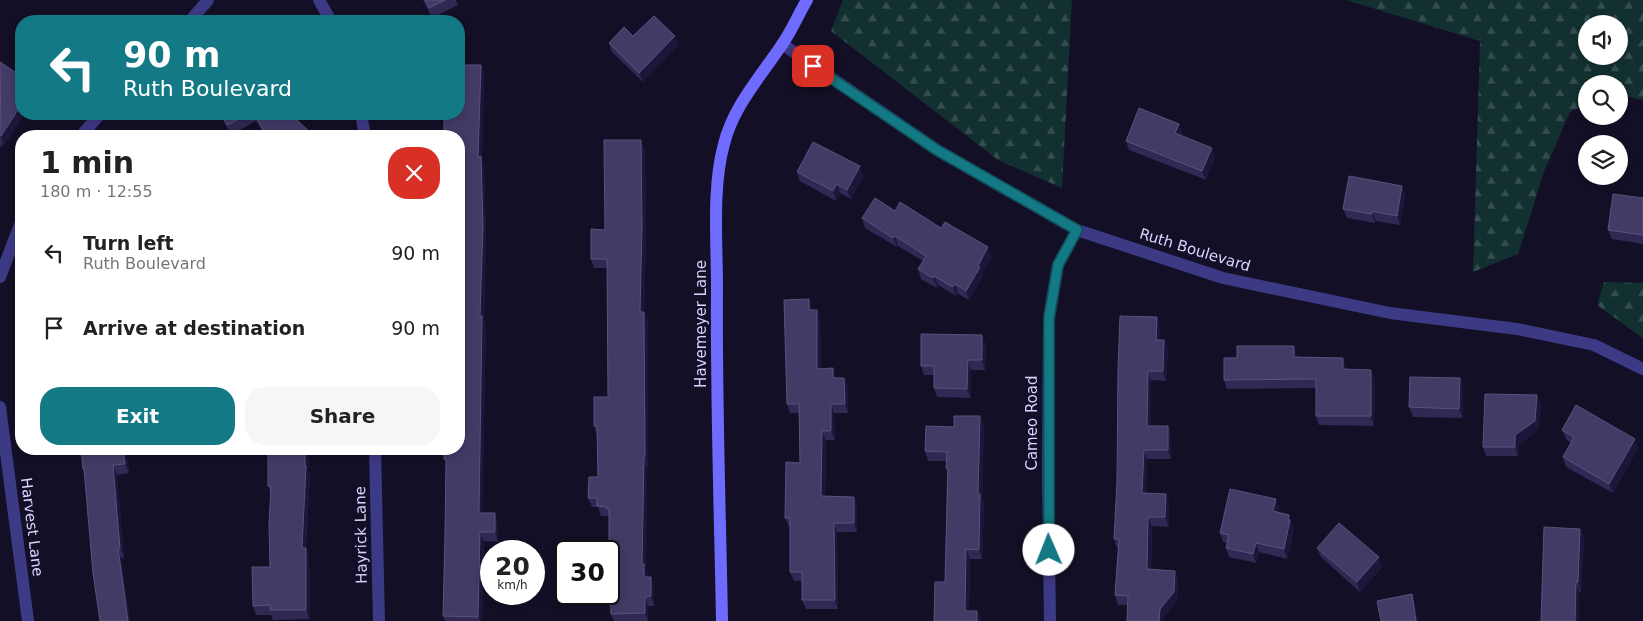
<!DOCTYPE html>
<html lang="en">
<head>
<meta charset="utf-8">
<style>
  :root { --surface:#fff; --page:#f6f6f6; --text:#222; --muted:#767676; --accent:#137a85 }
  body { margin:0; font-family:"DejaVu Sans",sans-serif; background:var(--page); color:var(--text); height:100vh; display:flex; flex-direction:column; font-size:19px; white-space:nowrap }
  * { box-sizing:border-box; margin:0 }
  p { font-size:16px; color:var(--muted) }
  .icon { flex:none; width:28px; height:28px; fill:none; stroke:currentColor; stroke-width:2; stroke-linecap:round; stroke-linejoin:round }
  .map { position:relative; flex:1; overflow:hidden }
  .panel { position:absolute; left:15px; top:130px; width:450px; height:325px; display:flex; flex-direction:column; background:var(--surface); border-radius:20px; box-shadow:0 2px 8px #0003 }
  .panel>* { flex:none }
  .guide { position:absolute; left:15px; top:15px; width:450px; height:105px; border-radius:20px; box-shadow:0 2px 8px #0003; background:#137a85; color:#fff; overflow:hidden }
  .fabs { position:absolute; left:1578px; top:15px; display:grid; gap:10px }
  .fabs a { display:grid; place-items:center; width:50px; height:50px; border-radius:50%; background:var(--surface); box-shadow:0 2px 8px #0003; font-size:25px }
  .speed { position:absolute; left:480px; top:540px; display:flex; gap:10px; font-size:25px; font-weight:700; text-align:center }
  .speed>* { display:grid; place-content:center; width:65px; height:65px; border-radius:50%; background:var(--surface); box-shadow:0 2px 8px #0003; line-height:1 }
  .speed small { font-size:12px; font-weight:400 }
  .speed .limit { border:2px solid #111; border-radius:8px; background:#fff; color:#111 }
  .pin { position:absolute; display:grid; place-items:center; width:42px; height:42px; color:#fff; margin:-21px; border-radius:10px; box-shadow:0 2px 8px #0006 }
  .me { position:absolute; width:55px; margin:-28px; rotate:359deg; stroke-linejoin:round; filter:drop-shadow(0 0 4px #0008) }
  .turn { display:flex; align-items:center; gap:18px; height:105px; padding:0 25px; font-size:22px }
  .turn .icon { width:65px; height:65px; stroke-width:2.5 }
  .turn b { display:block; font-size:35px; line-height:42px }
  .round { display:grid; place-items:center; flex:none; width:52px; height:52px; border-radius:20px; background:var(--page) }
  .head { display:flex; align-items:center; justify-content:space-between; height:85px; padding:0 25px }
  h1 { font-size:30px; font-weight:700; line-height:38px }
  .cta { display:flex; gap:10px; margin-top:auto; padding:10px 25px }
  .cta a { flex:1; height:58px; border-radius:20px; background:var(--accent); color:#fff; font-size:20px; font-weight:700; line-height:58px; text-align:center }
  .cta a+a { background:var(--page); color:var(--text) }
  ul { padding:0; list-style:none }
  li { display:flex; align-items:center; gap:15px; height:75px; padding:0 25px }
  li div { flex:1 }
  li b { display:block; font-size:19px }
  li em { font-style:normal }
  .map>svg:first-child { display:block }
</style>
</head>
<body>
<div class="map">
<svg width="1643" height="621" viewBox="0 0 1643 621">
  <defs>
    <pattern id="forest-firs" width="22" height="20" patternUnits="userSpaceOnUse" patternTransform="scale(1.25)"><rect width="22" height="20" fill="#12302f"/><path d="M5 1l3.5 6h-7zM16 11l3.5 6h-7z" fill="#344d4e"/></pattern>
  </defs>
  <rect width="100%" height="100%" fill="#130f26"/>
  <g fill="url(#forest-firs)" fill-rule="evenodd">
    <polygon points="843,0 1072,0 1062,188 998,160 831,31"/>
    <path d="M1346,0H1643V100L1619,95V84H1586V104L1570,112L1544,172L1518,254L1473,272L1480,41ZM1586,24H1619V56H1586Z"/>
    <polygon points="1604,282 1643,283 1643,338 1597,305"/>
  </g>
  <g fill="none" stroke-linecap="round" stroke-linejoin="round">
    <g stroke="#3d3a85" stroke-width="12">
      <polyline points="319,0 331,21"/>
      <polyline points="190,21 208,0"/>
      <polyline points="782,44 937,150 1077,230 1223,278 1390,313 1517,329 1594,345 1643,369"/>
      <polyline points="361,114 365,136"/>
      <polyline points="81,136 100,114"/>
      <polyline points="0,277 21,222"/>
      <polyline points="0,407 28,621"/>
      <polyline points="375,449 379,621"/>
      <polyline points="1050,621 1048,479 1049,318 1058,265 1077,230"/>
    </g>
    <path stroke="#6f6bff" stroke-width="12" d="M722,621C720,510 716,399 717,287C717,242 712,187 724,144C733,107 760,77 781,46C791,32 798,15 807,0"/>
  </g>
  <g fill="#312854">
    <polygon points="423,0 456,0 458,5 432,18"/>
    <polygon points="633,36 675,36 678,45 643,82 612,52 609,43"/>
    <polygon points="0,62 4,146 2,144 0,148"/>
    <polygon points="481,65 484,75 482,160 484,166 486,236 484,320 486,325 482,513 498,523 498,542 484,541 482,621 445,621 443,616 445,535 446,462 444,459"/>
    <polygon points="220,114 294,114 298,121 314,136 265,136 256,121 231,135"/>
    <polygon points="1179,124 1182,133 1181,136 1215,157 1206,180 1129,150 1126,141"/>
    <polygon points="645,149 646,237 644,312 648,321 648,466 647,466 646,569 648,574 648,577 654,587 654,606 648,606 648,621 614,621 611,614 611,599 599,599 597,594 609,594 609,516 601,516 598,507 592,507 588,498 598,477 597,435 594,426 608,397 607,268 594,268 591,259"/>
    <polygon points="797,172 863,176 851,199 840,193 836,201 800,181"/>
    <polygon points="1402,186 1405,195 1400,225 1376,221 1375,223 1347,218 1343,209"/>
    <polygon points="1643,198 1643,244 1612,239 1608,230"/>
    <polygon points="895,211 941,228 992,257 982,273 983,276 969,300 958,294 956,296 938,285 937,288 921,279 918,269 923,261 898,246 897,247 865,228 862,218"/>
    <polygon points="809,299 812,310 817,310 820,320 821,368 836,378 844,378 848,387 848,413 834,413 835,440 826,440 825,496 854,497 857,506 857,532 837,532 838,609 806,609 802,600 802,581 794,581 790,572 790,527 789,527 785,518 800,463 799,413 790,413 787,404"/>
    <polygon points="1160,326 1159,340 1164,340 1168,349 1166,381 1151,380 1151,426 1168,426 1171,435 1171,459 1147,459 1146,493 1166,494 1169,503 1169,527 1152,526 1151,569 1175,571 1178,580 1177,602 1163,618 1163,621 1127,621 1128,605 1118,605 1115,595 1118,548 1117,548 1114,539 1117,482"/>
    <polygon points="986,344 985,370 971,370 971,398 937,397 934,388 934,375 924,375 921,366"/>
    <polygon points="1294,346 1297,357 1343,358 1346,367 1346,370 1375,379 1374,426 1319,425 1316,416 1316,388 1227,389 1224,380 1237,358"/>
    <polygon points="1460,378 1463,388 1463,418 1413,417 1409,407"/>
    <polygon points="1541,404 1538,430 1519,445 1518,456 1486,456 1483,447"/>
    <polygon points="980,416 984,426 982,497 984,504 982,559 970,559 969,611 977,611 981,621 934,621 945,582 947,471 946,468 946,461 928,461 925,451 954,427"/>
    <polygon points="1562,430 1638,448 1613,493 1566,467 1563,457 1571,443 1566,439"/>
    <polygon points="126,449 129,473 117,475 124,558 121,558 130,621 100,621 85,474 83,469"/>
    <polygon points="268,449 309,449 308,471 310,475 306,548 309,557 310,619 273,620 271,615 256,615 253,606 270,567 271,494 268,486"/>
    <polygon points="1279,508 1278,512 1289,515 1294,529 1287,559 1259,552 1256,563 1229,557 1226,548 1227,543 1223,542 1220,533"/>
    <polygon points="1580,529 1584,538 1581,592 1579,592 1579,621 1541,621"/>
    <polygon points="1317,548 1382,567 1360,592 1321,557"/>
  </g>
  <g fill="#1d163a">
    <polygon points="675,36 678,45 643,82 639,73"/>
    <polygon points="481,65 484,75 482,160 484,166 486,236 484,320 486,325 482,523 479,513 480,316 478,157"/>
    <polygon points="21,105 21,114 25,114 4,146 1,136"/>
    <polygon points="1179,124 1182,133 1178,143 1175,133"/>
    <polygon points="641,140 645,149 646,237 644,321 640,312"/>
    <polygon points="1212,148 1215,157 1206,180 1202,171"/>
    <polygon points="860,166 863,176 851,199 847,190"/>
    <polygon points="837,184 840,193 836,201 833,191"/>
    <polygon points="1402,186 1405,195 1400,225 1397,216"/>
    <polygon points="1372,211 1376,221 1375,223 1372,214"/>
    <polygon points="895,236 898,246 897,247 893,238"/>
    <polygon points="988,247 992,257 982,273 983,276 969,300 966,291 978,266"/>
    <polygon points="934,276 938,285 937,288 933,278"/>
    <polygon points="955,284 958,294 956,296 953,287"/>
    <polygon points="809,299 812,309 812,320 809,310"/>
    <polygon points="817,310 820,320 821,378 817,369"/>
    <polygon points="644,312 648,321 648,466 645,456"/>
    <polygon points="1157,317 1160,326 1159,349 1156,340"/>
    <polygon points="982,335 986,344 985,370 982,360"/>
    <polygon points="1164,340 1168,349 1166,381 1163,371"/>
    <polygon points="1294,346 1297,355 1297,366 1294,357"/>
    <polygon points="1343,358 1346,367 1346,379 1343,369"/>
    <polygon points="968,360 971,370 971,398 967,389"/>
    <polygon points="833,368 836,378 833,378"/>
    <polygon points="1371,370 1375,379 1374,426 1371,416"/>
    <polygon points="1148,371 1151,380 1151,435 1147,426"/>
    <polygon points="844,378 848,387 848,413 845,404"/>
    <polygon points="1460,378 1463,388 1463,418 1459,409"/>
    <polygon points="1537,395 1541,404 1538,430 1519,445 1518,456 1515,447 1515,435"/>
    <polygon points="831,404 834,413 835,440 831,431"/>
    <polygon points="980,416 984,426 982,497 984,504 982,559 979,550 978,494"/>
    <polygon points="1168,426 1171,435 1171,459 1168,450"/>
    <polygon points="822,431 826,440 825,506 821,496"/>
    <polygon points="1635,439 1638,448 1613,493 1609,484"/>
    <polygon points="123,449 126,449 129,473 125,464"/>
    <polygon points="305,449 309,449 308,471 310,475 305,557 302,548"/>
    <polygon points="1144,450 1147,459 1146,503 1142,493"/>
    <polygon points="644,456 647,466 646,569 648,574 648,586 644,577 642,564"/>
    <polygon points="113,465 117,475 124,558 120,548"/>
    <polygon points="1166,494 1169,503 1169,527 1165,517"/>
    <polygon points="854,497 857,506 857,532 854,523"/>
    <polygon points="1276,499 1279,508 1276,520 1273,511"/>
    <polygon points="495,513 498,523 498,542 495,532"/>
    <polygon points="1289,515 1294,529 1287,559 1284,549"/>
    <polygon points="1148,517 1152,526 1150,578 1147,569"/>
    <polygon points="834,523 837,532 838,609 835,600"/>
    <polygon points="1580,529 1584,538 1581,592 1578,582"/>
    <polygon points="480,532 484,541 482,621 480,621 478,617"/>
    <polygon points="1256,543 1259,552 1256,563 1253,554"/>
    <polygon points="118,548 121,558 130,621 128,621"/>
    <polygon points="306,548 309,557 310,619 306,610"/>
    <polygon points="966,549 970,559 969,620 965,611"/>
    <polygon points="1379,557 1382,567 1360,592 1357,582"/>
    <polygon points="1175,571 1178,580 1177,602 1163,618 1163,621 1159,621 1160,609"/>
    <polygon points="651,577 654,587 654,606 651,596"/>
    <polygon points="1576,582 1579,592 1579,621 1575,621"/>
    <polygon points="1412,594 1415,604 1418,621 1416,621"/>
    <polygon points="645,597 648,606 648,621 645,613"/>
    <polygon points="977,611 981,620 981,621 977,621"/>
  </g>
  <g fill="#433a66" stroke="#5a527e">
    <polygon points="425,0 445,0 429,8"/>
    <polygon points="654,16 675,36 639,73 609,43 624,27 633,36"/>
    <polygon points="0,62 21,76 21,105 1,136"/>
    <polygon points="459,65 481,65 478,157 481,156 483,227 480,316 482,316 479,513 495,513 495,532 480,532 478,617 443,616 445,535 446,459 444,459 444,449 459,449 459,136 444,136 444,114 459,114"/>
    <polygon points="1139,108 1179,124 1175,133 1212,148 1202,171 1126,141"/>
    <polygon points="221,114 249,114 227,125"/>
    <polygon points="254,114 294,114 298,121 314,136 267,136"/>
    <polygon points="604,140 641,140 642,227 640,312 644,312 645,456 644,456 642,564 644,564 644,577 651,577 651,596 645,597 645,613 611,614 610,590 609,590 609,509 607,509 607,507 597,506 597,498 588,498 589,477 598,477 597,426 594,426 594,397 608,397 607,259 591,259 591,229 605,230"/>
    <polygon points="813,142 860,166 847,190 837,184 833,191 797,172"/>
    <polygon points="1349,176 1402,186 1397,216 1372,211 1372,214 1343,209"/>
    <polygon points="1613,194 1643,198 1643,235 1608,230"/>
    <polygon points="875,198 895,211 900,202 941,228 945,222 988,247 978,266 980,267 966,291 955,284 953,287 934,276 933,278 918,269 926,256 895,236 893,238 862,218"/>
    <polygon points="809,299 809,310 817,310 817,369 833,368 833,378 844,378 845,404 831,404 831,431 822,431 821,496 854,497 854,523 834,523 835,600 802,600 802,572 790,572 790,518 785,518 786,462 800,463 799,404 787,404 784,300"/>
    <polygon points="1120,316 1157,317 1156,340 1164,340 1163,371 1148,371 1147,426 1168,426 1168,450 1144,450 1142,493 1166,494 1165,517 1148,517 1147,569 1175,571 1174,592 1160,609 1159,621 1127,621 1128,596 1115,595 1119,539 1114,539 1117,482 1118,369"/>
    <polygon points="921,334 982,335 982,360 968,360 967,389 934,388 934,366 921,366"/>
    <polygon points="1237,346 1294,346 1294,357 1343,358 1343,369 1371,370 1371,416 1316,416 1316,379 1224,380 1224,358 1237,358"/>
    <polygon points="1410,377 1460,378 1459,409 1409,407"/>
    <polygon points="1485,394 1537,395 1535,421 1515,435 1515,447 1483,447"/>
    <polygon points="1576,405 1635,439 1609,484 1563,457 1574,437 1562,430"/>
    <polygon points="954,416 980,416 978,494 980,494 979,550 966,549 965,611 977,611 977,621 934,621 935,582 945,582 948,468 946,468 947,452 925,451 926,426 954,427"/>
    <polygon points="81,449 123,449 125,464 113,465 120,548 118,548 128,621 100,621 93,573 84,469 83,469"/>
    <polygon points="268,449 305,449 305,466 306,466 302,548 306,548 306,610 270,610 270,605 253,606 252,567 270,567 269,524 271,486 268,486"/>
    <polygon points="1230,489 1276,499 1273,511 1289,515 1288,520 1290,520 1284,549 1256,543 1253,554 1226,548 1229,535 1220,533"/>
    <polygon points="1339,523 1379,557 1357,582 1317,548"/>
    <polygon points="1544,527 1580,529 1578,582 1576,582 1575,621 1541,621"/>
    <polygon points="1412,594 1416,621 1381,621 1377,601"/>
  </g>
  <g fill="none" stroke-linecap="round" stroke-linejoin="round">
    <defs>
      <polyline id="route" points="813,66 937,150 1077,230 1058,265 1049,318 1049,550"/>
    </defs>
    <use href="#route" stroke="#0c4f56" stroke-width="12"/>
    <use href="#route" stroke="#137a85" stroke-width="9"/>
  </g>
  <g text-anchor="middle" stroke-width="4" stroke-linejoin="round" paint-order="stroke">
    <g font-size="15" fill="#d9d4ff" stroke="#130f26">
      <text transform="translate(1195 250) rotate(17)" y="5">Ruth Boulevard</text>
      <text transform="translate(701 324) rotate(-90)" y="5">Havemeyer Lane</text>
      <text transform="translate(1032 423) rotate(-90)" y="5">Cameo Road</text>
      <text transform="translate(32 527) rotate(83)" y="5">Harvest Lane</text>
      <text transform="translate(361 535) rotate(-91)" y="5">Hayrick Lane</text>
    </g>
  </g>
</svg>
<div class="fabs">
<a><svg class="icon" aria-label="sound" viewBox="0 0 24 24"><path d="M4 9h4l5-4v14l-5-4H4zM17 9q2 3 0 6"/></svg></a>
<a><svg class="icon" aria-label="search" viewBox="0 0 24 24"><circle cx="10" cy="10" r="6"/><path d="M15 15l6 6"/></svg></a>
<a><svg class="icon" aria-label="layers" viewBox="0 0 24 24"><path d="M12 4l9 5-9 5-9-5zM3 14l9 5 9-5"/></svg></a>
</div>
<div class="speed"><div>20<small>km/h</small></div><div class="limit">30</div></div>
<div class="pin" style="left:813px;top:66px;background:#d93025"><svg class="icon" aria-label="arrive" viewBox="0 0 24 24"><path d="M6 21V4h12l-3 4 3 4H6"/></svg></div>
<svg class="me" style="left:1049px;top:550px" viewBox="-20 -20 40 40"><circle r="19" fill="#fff"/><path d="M0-13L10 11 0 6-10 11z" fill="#137a85"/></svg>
<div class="guide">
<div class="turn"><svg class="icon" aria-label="left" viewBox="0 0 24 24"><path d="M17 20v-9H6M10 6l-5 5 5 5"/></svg><div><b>90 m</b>Ruth Boulevard</div></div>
</div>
<section class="panel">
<div class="head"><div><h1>1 min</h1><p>180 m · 12:55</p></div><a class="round" style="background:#d93025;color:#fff"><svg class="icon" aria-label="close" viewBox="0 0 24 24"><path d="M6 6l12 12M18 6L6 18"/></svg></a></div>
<ul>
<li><svg class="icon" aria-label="left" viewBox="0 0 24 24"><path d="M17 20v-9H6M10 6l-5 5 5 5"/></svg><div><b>Turn left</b><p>Ruth Boulevard</p></div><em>90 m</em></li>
<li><svg class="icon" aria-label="arrive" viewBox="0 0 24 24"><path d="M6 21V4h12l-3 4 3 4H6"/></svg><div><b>Arrive at destination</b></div><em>90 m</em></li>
</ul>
<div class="cta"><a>Exit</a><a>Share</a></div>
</section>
</div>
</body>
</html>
